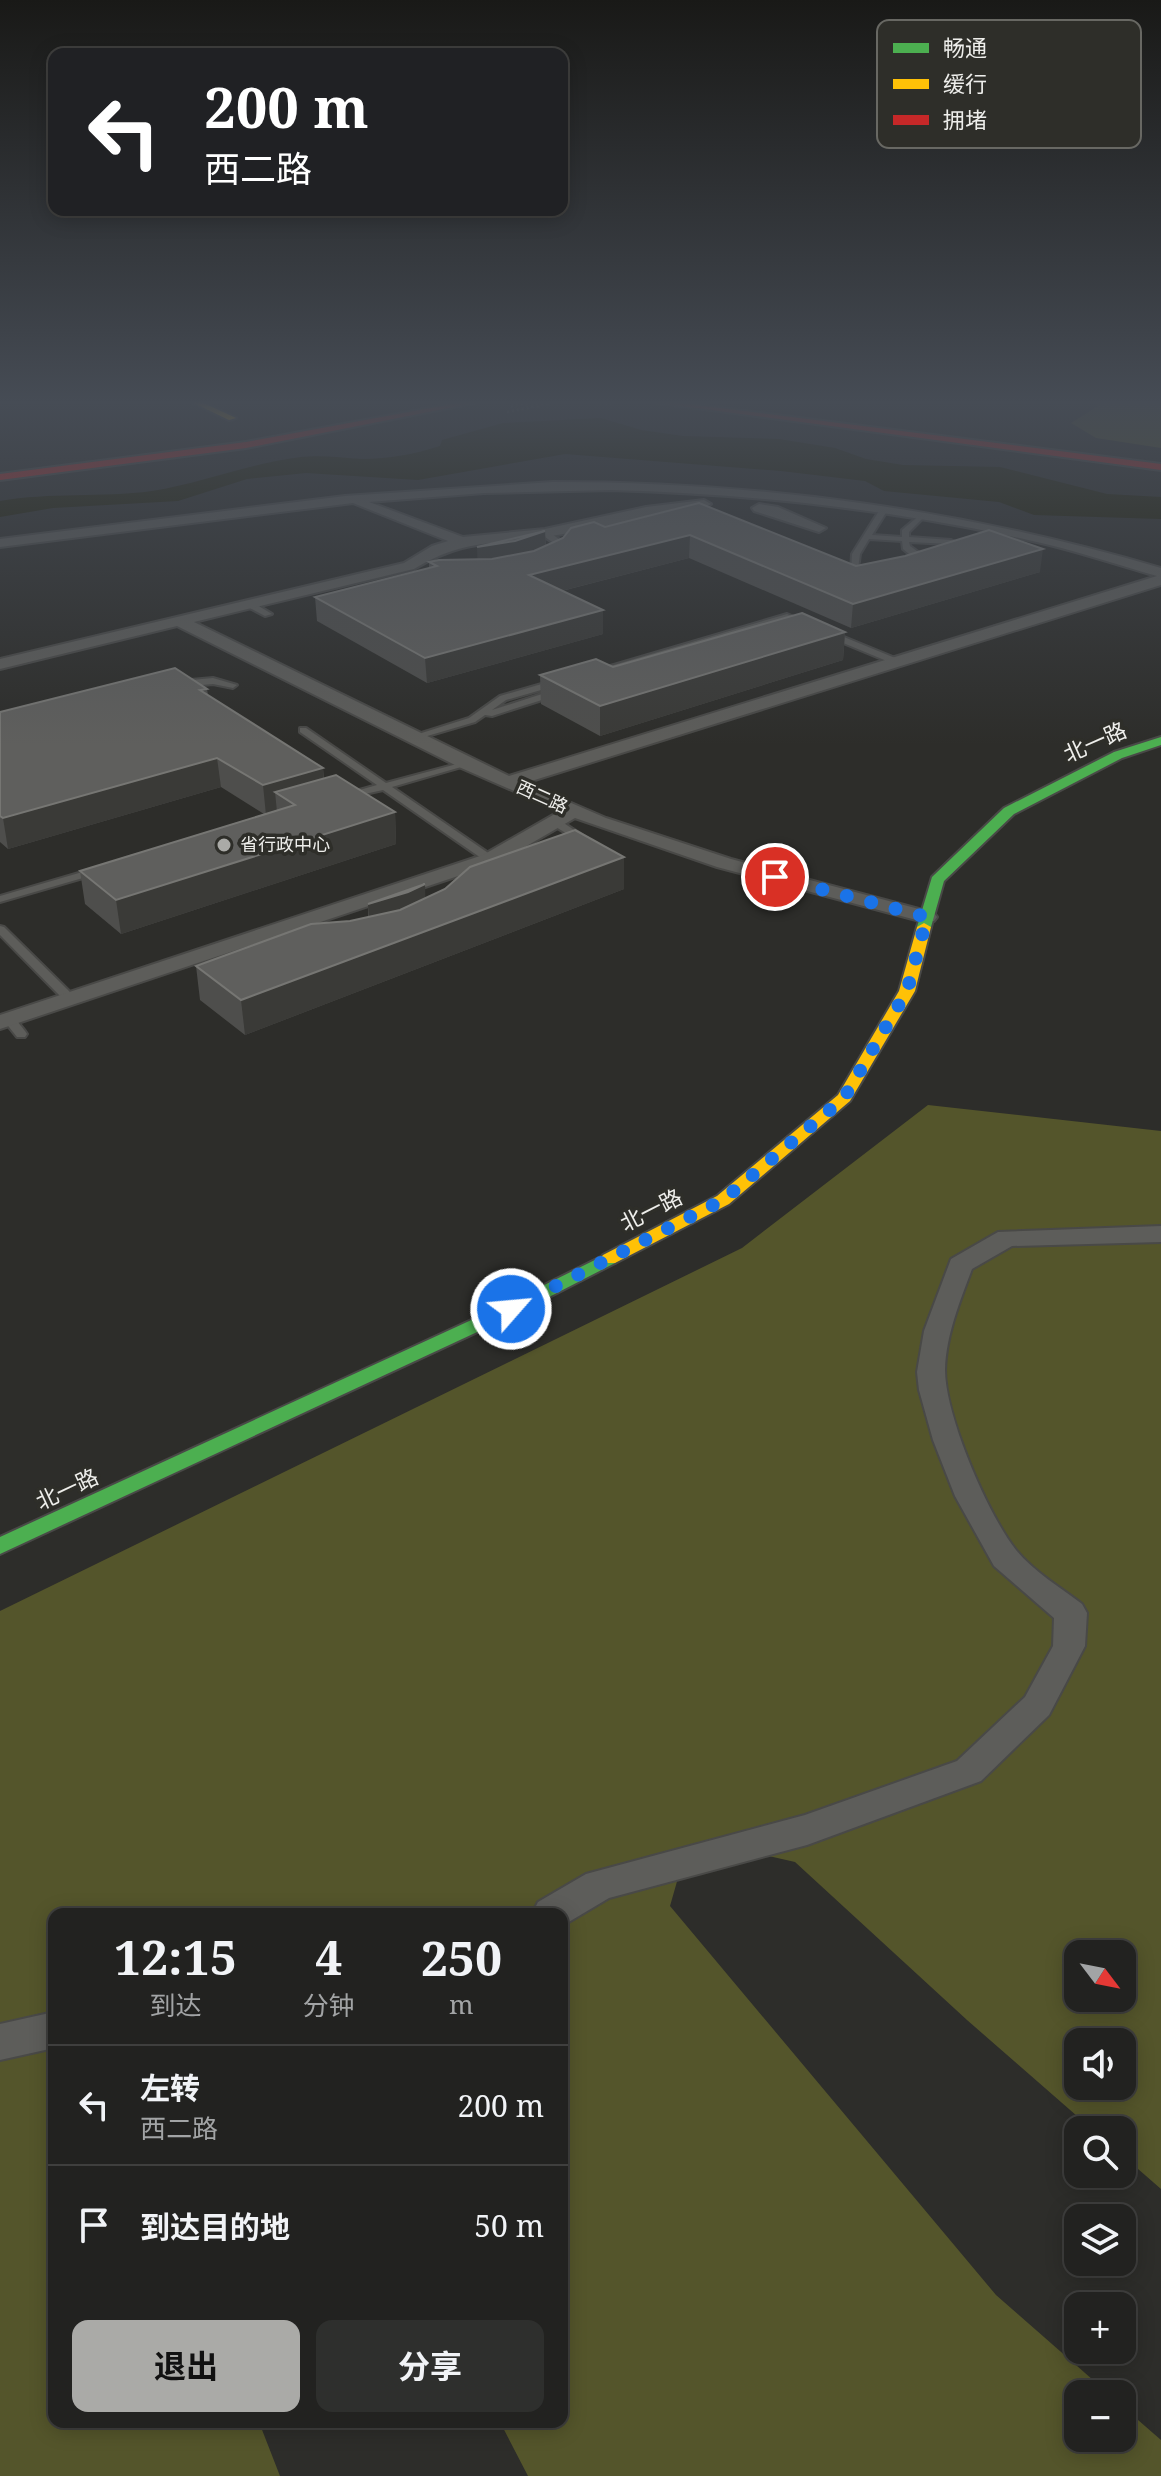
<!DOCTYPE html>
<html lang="zh">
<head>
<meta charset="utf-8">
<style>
  :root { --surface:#222220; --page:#2e2f2d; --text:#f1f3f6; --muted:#a2a4a5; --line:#3f3f3e; --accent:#aaaaa7 }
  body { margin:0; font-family:"Noto Serif","Noto Sans SC",serif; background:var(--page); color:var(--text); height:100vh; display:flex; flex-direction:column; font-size:30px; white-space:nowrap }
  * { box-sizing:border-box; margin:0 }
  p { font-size:26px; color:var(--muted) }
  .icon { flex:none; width:44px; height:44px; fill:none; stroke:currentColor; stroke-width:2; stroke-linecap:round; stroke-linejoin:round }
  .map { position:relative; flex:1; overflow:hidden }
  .drawer { position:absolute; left:48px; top:1908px; width:520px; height:520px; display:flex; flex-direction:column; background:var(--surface); border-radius:16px; box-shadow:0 4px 20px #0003,0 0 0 2px var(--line) }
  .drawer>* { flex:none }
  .guide { position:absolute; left:48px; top:48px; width:520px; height:168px; border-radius:16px; box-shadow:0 4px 20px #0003,0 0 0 2px var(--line); background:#202124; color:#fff; overflow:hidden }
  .needle { width:52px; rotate:122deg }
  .tools { position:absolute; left:1064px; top:1940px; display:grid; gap:16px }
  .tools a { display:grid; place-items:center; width:72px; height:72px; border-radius:16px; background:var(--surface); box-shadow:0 4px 20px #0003,0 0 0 2px var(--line); font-size:40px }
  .pin { position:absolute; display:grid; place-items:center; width:68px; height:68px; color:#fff; margin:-34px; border:4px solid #fff; border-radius:50%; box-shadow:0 2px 8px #0007 }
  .me { position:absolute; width:88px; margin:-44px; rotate:63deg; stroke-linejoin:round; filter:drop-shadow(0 0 6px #0008) }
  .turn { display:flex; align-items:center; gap:28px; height:168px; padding:0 24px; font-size:36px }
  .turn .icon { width:104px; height:104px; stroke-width:2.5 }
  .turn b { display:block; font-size:56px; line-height:68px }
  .eta { display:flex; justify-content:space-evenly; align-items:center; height:136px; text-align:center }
  .eta b { font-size:48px; font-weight:700; line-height:56px }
  .primary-button { display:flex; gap:16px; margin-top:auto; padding:16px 24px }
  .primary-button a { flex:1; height:92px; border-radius:16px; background:var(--accent); color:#111; font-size:32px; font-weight:700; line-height:92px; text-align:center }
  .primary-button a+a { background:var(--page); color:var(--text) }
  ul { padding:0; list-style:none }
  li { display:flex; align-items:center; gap:24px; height:120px; padding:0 24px; border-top:2px solid var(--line) }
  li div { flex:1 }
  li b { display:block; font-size:30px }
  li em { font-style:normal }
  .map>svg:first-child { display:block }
</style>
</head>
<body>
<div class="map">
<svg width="1161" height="2476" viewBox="0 0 1161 2476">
  <rect width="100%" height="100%" fill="#2d2d2a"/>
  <g fill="#54552b" fill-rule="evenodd">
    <polygon points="1097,399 1161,399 1161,448 1096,438 1071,423 1098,406"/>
    <path d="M928,1105L1161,1131V2189L1122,2155V2130H1093L967,2020L795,1862L734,1848L682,1864L670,1906L996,2295L1109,2394H1078V2438H1122V2406L1161,2440V2476H528L500,2422H562V1914H54V2422H259L280,2476H0V1611L742,1248ZM1078,1954H1122V1998H1078ZM1078,2042H1122V2086H1078Z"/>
  </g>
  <path fill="#1d1c04" d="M601,418L641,430L683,436L779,439L835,448L866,459L903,465L1000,467L1107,494L1161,497V519L1034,515L999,502L884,491L865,481L781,471L565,454L418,480L306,473L247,479L178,501L53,508L0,517V501C50,492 102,498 152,491C203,483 250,463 301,457C322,455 342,458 362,459C389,459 415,454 440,446L442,440L503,423Z"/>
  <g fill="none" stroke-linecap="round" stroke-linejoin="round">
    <defs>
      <g id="lane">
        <polygon points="883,509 887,511 872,535 902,537 902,530 920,515 924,517 909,532 909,537 951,540 955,542 951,544 909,542 910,546 925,557 928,564 924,566 903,549 902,541 869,539 860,554 858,569 869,575 865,577 851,572 852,554 879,511"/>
        <polygon points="542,531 548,531 568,546 563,557 557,557 561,548 542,535"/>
        <polygon points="246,602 252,602 272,614 265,616 246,606"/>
        <polygon points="787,614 808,623 804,626 786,619 597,674 590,672"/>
        <polygon points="827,630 900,660 901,662 894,664 824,635 824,631"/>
        <polygon points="213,678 237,685 233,688 213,684 180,687 176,684 180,681"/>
        <polygon points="559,679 562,680 562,684 506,700 492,710 542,694 547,697 545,699 492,716 485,715 475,722 417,739 409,737 469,718 500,696"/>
        <polygon points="300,728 306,728 386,783 468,761 468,765 392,787 494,857 495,859 489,868 481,868 480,866 484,860 383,790 342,799 342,795 377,785 300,732"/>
        <polygon points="555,819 559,820 591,841 590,843 582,843 551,824 551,820"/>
        <polygon points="96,868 100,869 100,873 0,902 0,896"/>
        <polygon points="0,926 4,927 74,996 74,1002 66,1002 0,935"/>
        <polygon points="9,1015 13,1016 25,1031 27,1034 25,1037 17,1037 5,1022 3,1019"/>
      </g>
      <g id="street">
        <path d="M553,482C762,482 960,509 1161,568V585L525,783L606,818L731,859L934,913L937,917L934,921H920L717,867L575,818L497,863L0,1029V1015L483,855L560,811L459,767L177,626L0,669V659L404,563L432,546L448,541L353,503L0,547V539L345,496ZM611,490C751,494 891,509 1028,540C1072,549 1114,564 1157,576L509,776L194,622L414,569C466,538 489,546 545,537C598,529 650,515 704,508L711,504L704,500L646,507L545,529L463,537L369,502L484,493Z"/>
        <polygon points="759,504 778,507 826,528 819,532 754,511 752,508"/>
        <path d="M1161,1226V1242L1012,1246L972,1269C960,1301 946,1335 945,1370C945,1415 988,1515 1016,1550C1034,1572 1060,1587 1082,1604L1087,1613L1085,1646L1049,1715L981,1781L807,1845L609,1898L562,1926V1914H532L538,1902L586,1874L805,1815L957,1761L1025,1697L1053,1646L1054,1618L994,1566L955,1496L933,1440L919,1390L917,1372L924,1331L951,1259L998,1232Z"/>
        <polygon points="54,2012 54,2048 0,2060 0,2024"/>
      </g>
      <g id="fast">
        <polygon points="1161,737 1161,745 1122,758 1014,814 944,881 931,927 929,930 919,930 917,927 932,877 1004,808 1114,752"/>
        <polygon points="609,1253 618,1259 615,1263 518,1313 0,1554 0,1537 504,1305"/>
      </g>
      <g id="slow">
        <polygon points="185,399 195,399 236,418 229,420"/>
        <polygon points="924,923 931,927 915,991 850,1101 729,1204 615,1263 603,1263 600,1259 603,1255 717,1196 838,1095 899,991 917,927"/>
      </g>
      <g id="jam">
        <polygon points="479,399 494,399 246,448 0,480 0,474 246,442"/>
        <polygon points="629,399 649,399 1161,464 1161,470"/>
      </g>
    </defs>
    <use href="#lane" stroke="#494947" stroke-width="4"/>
    <use href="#street" stroke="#494947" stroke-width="4"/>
    <use href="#fast" stroke="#494947" stroke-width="4"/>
    <use href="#slow" stroke="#494947" stroke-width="4"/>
    <use href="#jam" stroke="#494947" stroke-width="4"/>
    <g stroke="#626260" stroke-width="3" stroke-dasharray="2 3" stroke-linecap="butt">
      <polyline points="595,399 614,401"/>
      <polyline points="511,406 557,399"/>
      <polyline points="507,412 570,399 611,404"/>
    </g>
    <use href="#lane" fill="#5d5d5a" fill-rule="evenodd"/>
    <use href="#street" fill="#5d5d5a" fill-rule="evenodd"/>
    <use href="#fast" fill="#4caf50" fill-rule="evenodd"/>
    <use href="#slow" fill="#ffc107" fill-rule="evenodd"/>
    <use href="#jam" fill="#c62828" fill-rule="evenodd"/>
  </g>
  <g fill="#4e4e4c">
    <polygon points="699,503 856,566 1040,572 851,628 689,558 562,591 603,610 603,634 427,683 317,621 315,597 429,568 429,562 477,559 545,531 546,546 605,527"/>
    <polygon points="845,632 843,660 600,736 541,704 540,675 613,667"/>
    <polygon points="207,689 208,695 323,768 324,778 395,812 396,844 121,934 85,904 80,871 264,814 221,787 8,849 0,842 0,712"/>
    <polygon points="425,884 425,898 624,889 245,1035 200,1000 196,966 350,921 368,917 368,904"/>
  </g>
  <g fill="#3a3a37">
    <polygon points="545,531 546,557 478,574 477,547"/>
    <polygon points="690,535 689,558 530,599 529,575"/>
    <polygon points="1043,549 1040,572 851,628 853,604"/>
    <polygon points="603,610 603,634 427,683 425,658"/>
    <polygon points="845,632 843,660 600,736 600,706"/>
    <polygon points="217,758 221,787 8,849 3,818"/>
    <polygon points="323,768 325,798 295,805 275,792 277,812 266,815 263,785"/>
    <polygon points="395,812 396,844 121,934 116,900"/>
    <polygon points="624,857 624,889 245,1035 241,1000"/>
    <polygon points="425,884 426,917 370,938 368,904"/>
  </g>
  <g fill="#5f5f5d" stroke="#767673" stroke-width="2">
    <polygon points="699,503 856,566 905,556 989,530 1043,549 853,604 690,535 529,575 603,610 425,658 315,597 437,566 429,562 439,560 492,559 534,551 563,538 571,528 594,522 605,527"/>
    <polygon points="545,531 515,541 477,547"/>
    <polygon points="802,613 845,632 600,706 540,675 596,659 613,667"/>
    <polygon points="175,668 207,689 200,690 323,768 263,785 217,758 3,818 0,816 0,712"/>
    <polygon points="336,775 395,812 116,900 80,871 295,805 275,792"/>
    <polygon points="575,830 624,857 241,1000 196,966 311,924 350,921 400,910 445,889 470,867"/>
    <polygon points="425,884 408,892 368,904"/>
  </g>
  <linearGradient id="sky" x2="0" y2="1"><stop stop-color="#191917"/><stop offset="0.54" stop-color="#464c55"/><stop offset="1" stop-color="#464c55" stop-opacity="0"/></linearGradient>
  <rect width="1161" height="745" fill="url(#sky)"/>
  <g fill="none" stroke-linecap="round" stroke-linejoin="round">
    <polyline stroke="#1a73e8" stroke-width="14" stroke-dasharray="0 25.2" points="511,1309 723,1200 844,1098 907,991 927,917 775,877"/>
  </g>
  <circle fill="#aaaaa7" stroke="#2e2e29" stroke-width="3" cx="224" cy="845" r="8"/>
  <g text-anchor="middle" stroke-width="7" stroke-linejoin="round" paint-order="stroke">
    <g font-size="18" fill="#eeeeeb" stroke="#2e2e29">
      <text transform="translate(542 797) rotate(24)" y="6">西二路</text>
    </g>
    <g font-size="18" fill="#eeeeeb" stroke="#2e2e29" text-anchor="start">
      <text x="240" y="851">省行政中心</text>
    </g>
    <g font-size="22" fill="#eeeeeb" stroke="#2e2e29">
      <text transform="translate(1095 742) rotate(-24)" y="8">北一路</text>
      <text transform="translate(651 1210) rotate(-27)" y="8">北一路</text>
      <text transform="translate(67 1489) rotate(-25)" y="8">北一路</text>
    </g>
  </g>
  <rect x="877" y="20" width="264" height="128" rx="12" fill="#2e2e29" stroke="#686863" stroke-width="2"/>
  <rect x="893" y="43" width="36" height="10" fill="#4caf50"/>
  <rect x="893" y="79" width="36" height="10" fill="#ffc107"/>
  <rect x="893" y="115" width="36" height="10" fill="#c62828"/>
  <g font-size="22" fill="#eeeeeb">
    <text x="943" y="56">畅通</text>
    <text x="943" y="92">缓行</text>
    <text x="943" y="128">拥堵</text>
  </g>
</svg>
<div class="tools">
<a><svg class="needle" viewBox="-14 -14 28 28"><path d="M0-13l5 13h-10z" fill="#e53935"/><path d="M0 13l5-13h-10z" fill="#a2a4a5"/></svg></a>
<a><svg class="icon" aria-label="sound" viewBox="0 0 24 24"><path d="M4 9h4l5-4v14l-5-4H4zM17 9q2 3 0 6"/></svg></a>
<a><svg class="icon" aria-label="search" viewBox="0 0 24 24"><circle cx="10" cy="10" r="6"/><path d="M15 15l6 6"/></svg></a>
<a><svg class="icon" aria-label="layers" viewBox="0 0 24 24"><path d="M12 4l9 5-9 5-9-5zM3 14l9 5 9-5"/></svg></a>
<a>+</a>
<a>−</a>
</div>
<div class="pin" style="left:775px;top:877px;background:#d93025"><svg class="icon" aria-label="arrive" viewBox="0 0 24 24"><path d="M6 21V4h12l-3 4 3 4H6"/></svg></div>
<svg class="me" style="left:511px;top:1309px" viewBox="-20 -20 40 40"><circle r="17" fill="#1a73e8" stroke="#fff" stroke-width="3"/><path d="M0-11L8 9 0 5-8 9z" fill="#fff"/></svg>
<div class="guide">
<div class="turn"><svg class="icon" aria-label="left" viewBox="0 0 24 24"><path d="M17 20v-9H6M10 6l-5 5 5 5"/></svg><div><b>200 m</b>西二路</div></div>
</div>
<section class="drawer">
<div class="eta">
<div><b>12:15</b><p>到达</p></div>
<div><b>4</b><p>分钟</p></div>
<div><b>250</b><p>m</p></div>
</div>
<ul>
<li><svg class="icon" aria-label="left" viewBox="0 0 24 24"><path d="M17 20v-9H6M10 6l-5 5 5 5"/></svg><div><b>左转</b><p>西二路</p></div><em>200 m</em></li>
<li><svg class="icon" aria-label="arrive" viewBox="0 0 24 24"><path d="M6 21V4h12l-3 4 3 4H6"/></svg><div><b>到达目的地</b></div><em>50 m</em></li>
</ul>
<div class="primary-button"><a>退出</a><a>分享</a></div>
</section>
</div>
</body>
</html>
